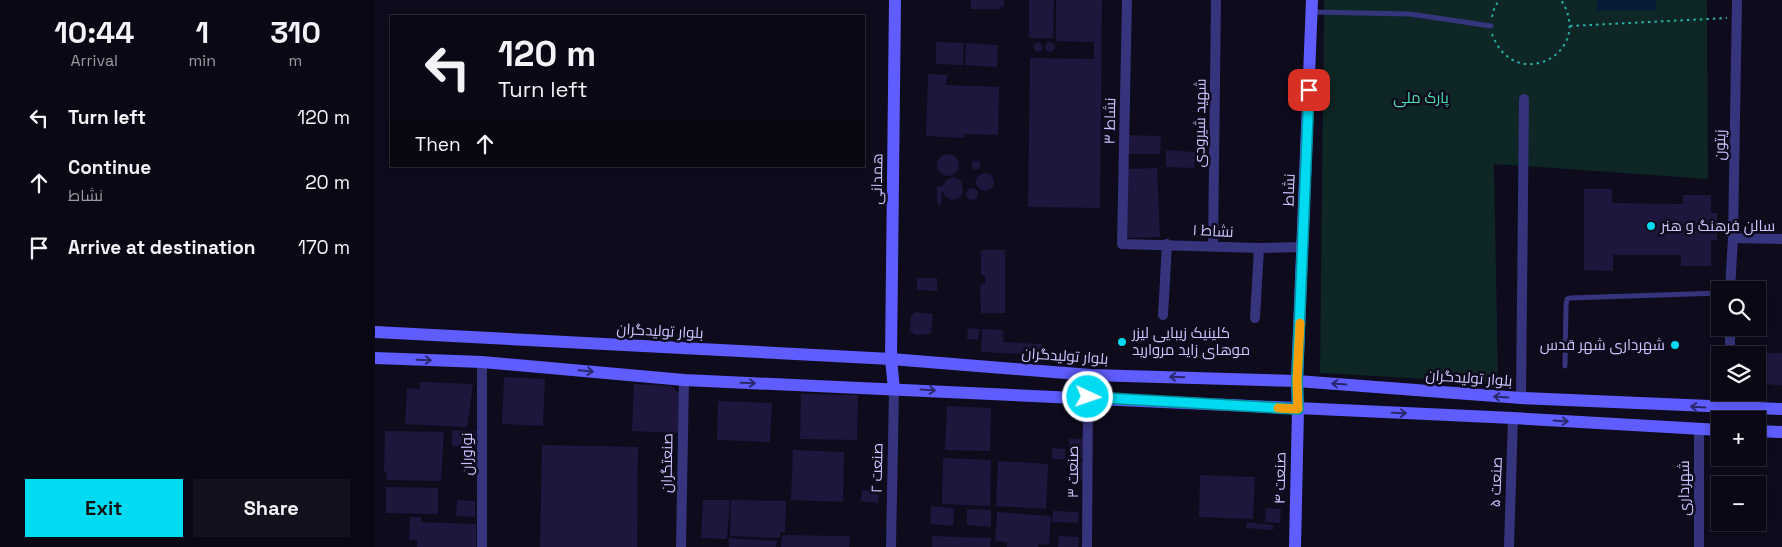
<!DOCTYPE html>
<html lang="en">
<head>
<meta charset="utf-8">
<style>
  :root { --surface:#0a0815; --page:#13111e; --text:#f1f3f6; --muted:#999aa0; --line:#2a2934; --accent:#00dbf1 }
  body { margin:0; font-family:"Space Grotesk",Cairo,sans-serif; background:var(--page); color:var(--text); height:100vh; display:flex; flex-direction:column; font-size:19px; white-space:nowrap }
  * { box-sizing:border-box; margin:0 }
  p { font-size:16px; color:var(--muted) }
  .icon { flex:none; width:28px; height:28px; fill:none; stroke:currentColor; stroke-width:2; stroke-linecap:round; stroke-linejoin:round }
  .map { position:relative; flex:1; overflow:hidden }
  .panel { display:flex; flex-direction:column; background:var(--surface); width:375px }
  .panel>* { flex:none }
  .hud { position:absolute; left:15px; top:15px; width:475px; height:152px; border-radius:0px; box-shadow:0 2px 8px #0003,0 0 0 1px var(--line); background:#0a0815; color:var(--text); overflow:hidden }
  .tools { position:absolute; left:1336px; top:281px; display:grid; gap:10px }
  .tools a { display:grid; place-items:center; width:55px; height:55px; border-radius:0px; background:var(--surface); box-shadow:0 2px 8px #0003,0 0 0 1px var(--line); font-size:25px }
  .pin { position:absolute; display:grid; place-items:center; width:42px; height:42px; color:#fff; margin:-21px; border-radius:10px; box-shadow:0 2px 8px #0006 }
  .me { position:absolute; width:55px; margin:-28px; rotate:93deg; stroke-linejoin:round; filter:drop-shadow(0 0 4px #0008) }
  .turn { display:flex; align-items:center; gap:18px; height:105px; padding:0 25px; font-size:22px }
  .turn .icon { width:65px; height:65px; stroke-width:2.5 }
  .turn b { display:block; font-size:35px; line-height:42px }
  .then { display:flex; align-items:center; height:48px; padding:0 25px; background:#0003; gap:10px; font-size:19px }
  .eta { display:flex; justify-content:space-evenly; align-items:center; height:85px; text-align:center }
  .eta b { font-size:30px; font-weight:800; line-height:35px }
  .action { display:flex; gap:10px; margin-top:auto; padding:10px 25px }
  .action a { flex:1; height:58px; border-radius:0px; background:var(--accent); color:#111; font-size:20px; font-weight:800; line-height:58px; text-align:center }
  .action a+a { background:var(--page); color:var(--text) }
  ul { padding:0; list-style:none }
  li { display:flex; align-items:center; gap:15px; height:65px; padding:0 25px }
  li div { flex:1 }
  li b { display:block; font-size:19px }
  li em { font-style:normal }
  main { display:flex; flex:1; min-height:0 }
  .map>svg:first-child { display:block }
</style>
</head>
<body>
<main>
<section class="panel">
<div class="eta">
<div><b>10:44</b><p>Arrival</p></div>
<div><b>1</b><p>min</p></div>
<div><b>310</b><p>m</p></div>
</div>
<ul>
<li><svg class="icon" aria-label="left" viewBox="0 0 24 24"><path d="M17 20v-9H6M10 6l-5 5 5 5"/></svg><div><b>Turn left</b></div><em>120 m</em></li>
<li><svg class="icon" aria-label="ahead" viewBox="0 0 24 24"><path d="M12 20V5M6 11l6-6 6 6"/></svg><div><b>Continue</b><p>نشاط</p></div><em>20 m</em></li>
<li><svg class="icon" aria-label="arrive" viewBox="0 0 24 24"><path d="M6 21V4h12l-3 4 3 4H6"/></svg><div><b>Arrive at destination</b></div><em>170 m</em></li>
</ul>
<div class="action"><a>Exit</a><a>Share</a></div>
</section>
<div class="map">
<svg width="1407" height="547" viewBox="0 0 1407 547">
  <rect width="100%" height="100%" fill="#0d0b1c"/>
  <polygon fill="#0e2625" points="949,0 1332,0 1333,179 1119,164 1123,383 945,373"/>
  <rect fill="#071a38" x="1222" y="0" width="59" height="10"/>
  <g fill="#1e163d">
    <polygon points="596,0 629,0 629,7 626,6 626,9 596,9"/>
    <polygon points="654,0 679,0 678,38 654,38"/>
    <polygon points="681,0 727,0 725,208 653,207 655,58 719,59 719,42 681,41"/>
    <polygon points="561,42 589,43 588,65 561,64"/>
    <circle cx="675" cy="47" r="5"/>
    <circle cx="663" cy="47" r="4.5"/>
    <polygon points="591,43 623,45 622,67 590,65"/>
    <polygon points="553,74 572,75 571,85 624,87 623,135 589,134 589,138 551,136"/>
    <polygon points="751,135 786,136 785,154 751,154"/>
    <polygon points="791,150 820,152 819,168 791,167"/>
    <circle cx="573" cy="165" r="11"/>
    <circle cx="601" cy="165" r="4.5"/>
    <polygon points="782,168 785,237 752,238 751,169"/>
    <circle cx="610" cy="182" r="9"/>
    <polygon points="578,177 585,180 587,183 588,193 583,199 576,200 570,196 567,190 566,204 564,206 562,201 562,187 565,186 567,187 571,180"/>
    <circle cx="597" cy="194" r="6"/>
    <polygon points="1209,189 1237,189 1237,203 1308,204 1308,195 1336,195 1336,213 1342,213 1342,240 1336,240 1336,266 1306,266 1306,255 1238,255 1238,271 1209,270"/>
    <polygon points="606,250 630,250 630,313 606,313 605,287 606,287 606,284 610,284 610,275 606,275"/>
    <polygon points="542,278 562,278 562,291 542,290"/>
    <polygon points="540,312 558,314 556,334 540,335 535,331 536,316"/>
    <polygon points="593,328 605,329 603,340 592,339"/>
    <polygon points="607,329 628,330 628,342 667,344 667,355 606,352"/>
    <polygon points="1372,353 1407,353 1407,385 1382,384 1382,355 1374,355"/>
    <polygon points="129,377 170,379 168,426 127,424"/>
    <polygon points="45,382 98,384 92,427 30,424 32,388 45,389"/>
    <polygon points="259,384 297,386 304,394 303,433 257,431"/>
    <polygon points="426,394 483,395 482,440 425,439"/>
    <polygon points="343,401 397,403 395,442 342,440"/>
    <polygon points="572,406 616,408 615,451 570,450"/>
    <polygon points="77,430 101,431 100,447 77,446"/>
    <polygon points="10,431 69,432 66,481 11,480 12,473 9,472"/>
    <polygon points="694,439 708,439 707,459 693,459"/>
    <polygon points="167,445 263,447 262,547 165,547"/>
    <polygon points="677,448 690,449 690,459 677,459"/>
    <polygon points="418,450 469,452 468,502 416,500"/>
    <polygon points="568,458 616,460 615,506 567,504"/>
    <polygon points="694,460 708,461 707,480 693,479"/>
    <polygon points="623,461 673,464 671,509 621,506"/>
    <polygon points="825,475 880,477 878,519 824,517"/>
    <polygon points="11,487 63,488 63,514 11,513"/>
    <polygon points="487,490 504,492 503,503 486,501"/>
    <polygon points="82,500 100,501 100,517 81,516"/>
    <polygon points="328,500 355,500 352,539 326,538"/>
    <polygon points="356,500 411,501 410,532 405,532 405,538 355,536"/>
    <polygon points="556,506 579,508 578,526 555,524"/>
    <polygon points="891,508 906,509 905,523 890,522"/>
    <polygon points="592,509 616,510 616,527 592,525"/>
    <polygon points="678,511 704,512 703,523 677,522"/>
    <polygon points="622,512 676,516 674,545 664,544 663,547 632,547 632,542 620,541"/>
    <polygon points="35,517 46,517 46,522 101,524 101,547 42,547 42,540 34,540"/>
    <polygon points="872,522 898,525 898,530 871,528"/>
    <polygon points="407,535 475,536 474,547 406,547"/>
    <polygon points="557,536 616,538 615,547 557,547"/>
    <polygon points="684,536 704,537 703,547 683,547"/>
    <polygon points="354,538 402,541 401,547 354,547"/>
  </g>
  <g fill="none" stroke-linecap="round" stroke-linejoin="round">
    <g stroke="#29afa6" stroke-width="2" stroke-dasharray="2.5 4" stroke-linecap="butt">
      <polyline points="1117,17 1119,9 1124,0"/>
      <polyline points="1195,26 1352,18"/>
      <path d="M1117,34C1139,95 1221,53 1186,0"/>
    </g>
    <g stroke="#36347c" stroke-width="5">
      <polyline points="938,12 1035,14 1116,26"/>
      <polyline points="1190,366 1191,306 1192,299 1195,298 1345,293"/>
    </g>
    <g stroke="#36347c" stroke-width="10">
      <polyline points="752,0 747,244 884,248 927,247"/>
      <polyline points="1358,238 1407,239"/>
      <polyline points="838,246 841,0"/>
      <polyline points="1355,290 1358,238 1362,0"/>
      <polyline points="788,315 792,244"/>
      <polyline points="880,318 884,248"/>
      <polyline points="1355,355 1355,328"/>
      <polyline points="107,362 107,547"/>
      <polyline points="1146,398 1149,99"/>
      <polyline points="1354,408 1354,392"/>
      <polyline points="306,547 309,380"/>
      <polyline points="516,547 519,389"/>
      <polyline points="712,547 713,397"/>
      <polyline points="1134,547 1138,418"/>
      <polyline points="1324,547 1324,430"/>
    </g>
    <g stroke="#5f5dff" stroke-width="12">
      <polyline points="0,332 516,359 716,375 922,381 1146,398 1407,409"/>
      <polyline points="0,358 107,362 309,380 1138,418 1345,430"/>
      <polyline points="519,389 516,359 520,0"/>
      <polyline points="1382,431 1407,432"/>
      <polyline points="920,547 923,409 922,381 937,0"/>
    </g>
  </g>
  <defs><path id="oneway-shaft" d="M-6 0H5M1.5-3L5.5 0L1.5 3" fill="none" stroke-width="1.6" stroke-linecap="round" stroke-linejoin="round" transform="scale(1.25)"/></defs>
  <g stroke="#2a286b">
    <use href="#oneway-shaft" transform="translate(49 360) rotate(2)"/>
    <use href="#oneway-shaft" transform="translate(211 371) rotate(5)"/>
    <use href="#oneway-shaft" transform="translate(802 377) rotate(-178)"/>
    <use href="#oneway-shaft" transform="translate(373 383) rotate(2)"/>
    <use href="#oneway-shaft" transform="translate(964 384) rotate(-176)"/>
    <use href="#oneway-shaft" transform="translate(553 390) rotate(3)"/>
    <use href="#oneway-shaft" transform="translate(1126 397) rotate(-176)"/>
    <use href="#oneway-shaft" transform="translate(1323 407) rotate(-177)"/>
    <use href="#oneway-shaft" transform="translate(1024 413) rotate(2)"/>
    <use href="#oneway-shaft" transform="translate(1186 421) rotate(4)"/>
  </g>
  <g fill="none" stroke-linecap="round" stroke-linejoin="round">
    <defs>
      <polyline id="route" points="713,397 923,409 922,381 934,90"/>
    </defs>
    <use href="#route" stroke="#008e9d" stroke-width="12"/>
    <use href="#route" stroke="#00dbf1" stroke-width="9"/>
    <polyline stroke="#f59e0b" stroke-width="9" points="903,408 923,409 922,381 925,323"/>
  </g>
  <g fill="#00dbf1" stroke="#0d0b1c" stroke-width="2">
    <circle cx="1276" cy="226" r="5"/>
    <circle cx="747" cy="342" r="5"/>
    <circle cx="1300" cy="345" r="5"/>
  </g>
  <g text-anchor="middle" stroke-width="5" stroke-linejoin="round" paint-order="stroke">
    <g font-size="15" fill="#50e1bb" stroke="#0d0b1c">
      <text x="1046" y="103">پارک ملی</text>
    </g>
    <g font-size="15" fill="#ccc6ff" stroke="#0d0b1c">
      <text transform="translate(735 121) rotate(-89)" y="5">نشاط ۳</text>
      <text transform="translate(825 123) rotate(-89)" y="5">شهید شیرودی</text>
      <text transform="translate(1345 145) rotate(-89)" y="5">زیتون</text>
      <text transform="translate(502 179) rotate(-89)" y="5">همدانی</text>
      <text transform="translate(914 190) rotate(-88)" y="5">نشاط</text>
      <text transform="translate(838 231) rotate(3)" y="5">نشاط ۱</text>
      <text transform="translate(285 331) rotate(3)" y="5">بلوار تولیدگران</text>
      <text transform="translate(690 356) rotate(4)" y="5">بلوار تولیدگران</text>
      <text transform="translate(1094 378) rotate(4)" y="5">بلوار تولیدگران</text>
      <text transform="translate(92 454) rotate(-90)" y="5">نواوران</text>
      <text transform="translate(292 463) rotate(-89)" y="5">صنعتگران</text>
      <text transform="translate(502 468) rotate(-89)" y="5">صنعت ۲</text>
      <text transform="translate(698 472) rotate(-90)" y="5">صنعت ۳</text>
      <text transform="translate(905 478) rotate(-89)" y="5">صنعت ۴</text>
      <text transform="translate(1121 482) rotate(-88)" y="5">صنعت ۵</text>
      <text transform="translate(1309 488) rotate(-90)" y="5">شهرداری</text>
    </g>
    <g font-size="15" fill="#ccc6ff" stroke="#0d0b1c" text-anchor="start">
      <text x="1286" y="231">سالن فرهنگ و هنر</text>
      <text x="757" y="338">کلینیک زیبایی لیزر<tspan x="757" dy="17">موهای زاید مروارید</tspan></text>
      <text x="1290" y="350" text-anchor="end">شهرداری شهر قدس</text>
    </g>
  </g>
</svg>
<div class="tools">
<a><svg class="icon" aria-label="search" viewBox="0 0 24 24"><circle cx="10" cy="10" r="6"/><path d="M15 15l6 6"/></svg></a>
<a><svg class="icon" aria-label="layers" viewBox="0 0 24 24"><path d="M12 4l9 5-9 5-9-5zM3 14l9 5 9-5"/></svg></a>
<a>+</a>
<a>−</a>
</div>
<div class="pin" style="left:934px;top:90px;background:#d93025"><svg class="icon" aria-label="arrive" viewBox="0 0 24 24"><path d="M6 21V4h12l-3 4 3 4H6"/></svg></div>
<svg class="me" style="left:713px;top:397px" viewBox="-20 -20 40 40"><circle r="17" fill="#00dbf1" stroke="#fff" stroke-width="3"/><path d="M0-11L8 9 0 5-8 9z" fill="#fff"/></svg>
<div class="hud">
<div class="turn"><svg class="icon" aria-label="left" viewBox="0 0 24 24"><path d="M17 20v-9H6M10 6l-5 5 5 5"/></svg><div><b>120 m</b>Turn left</div></div>
<div class="then">Then<svg class="icon" aria-label="ahead" viewBox="0 0 24 24"><path d="M12 20V5M6 11l6-6 6 6"/></svg></div>
</div>
</div>
</main>
</body>
</html>
